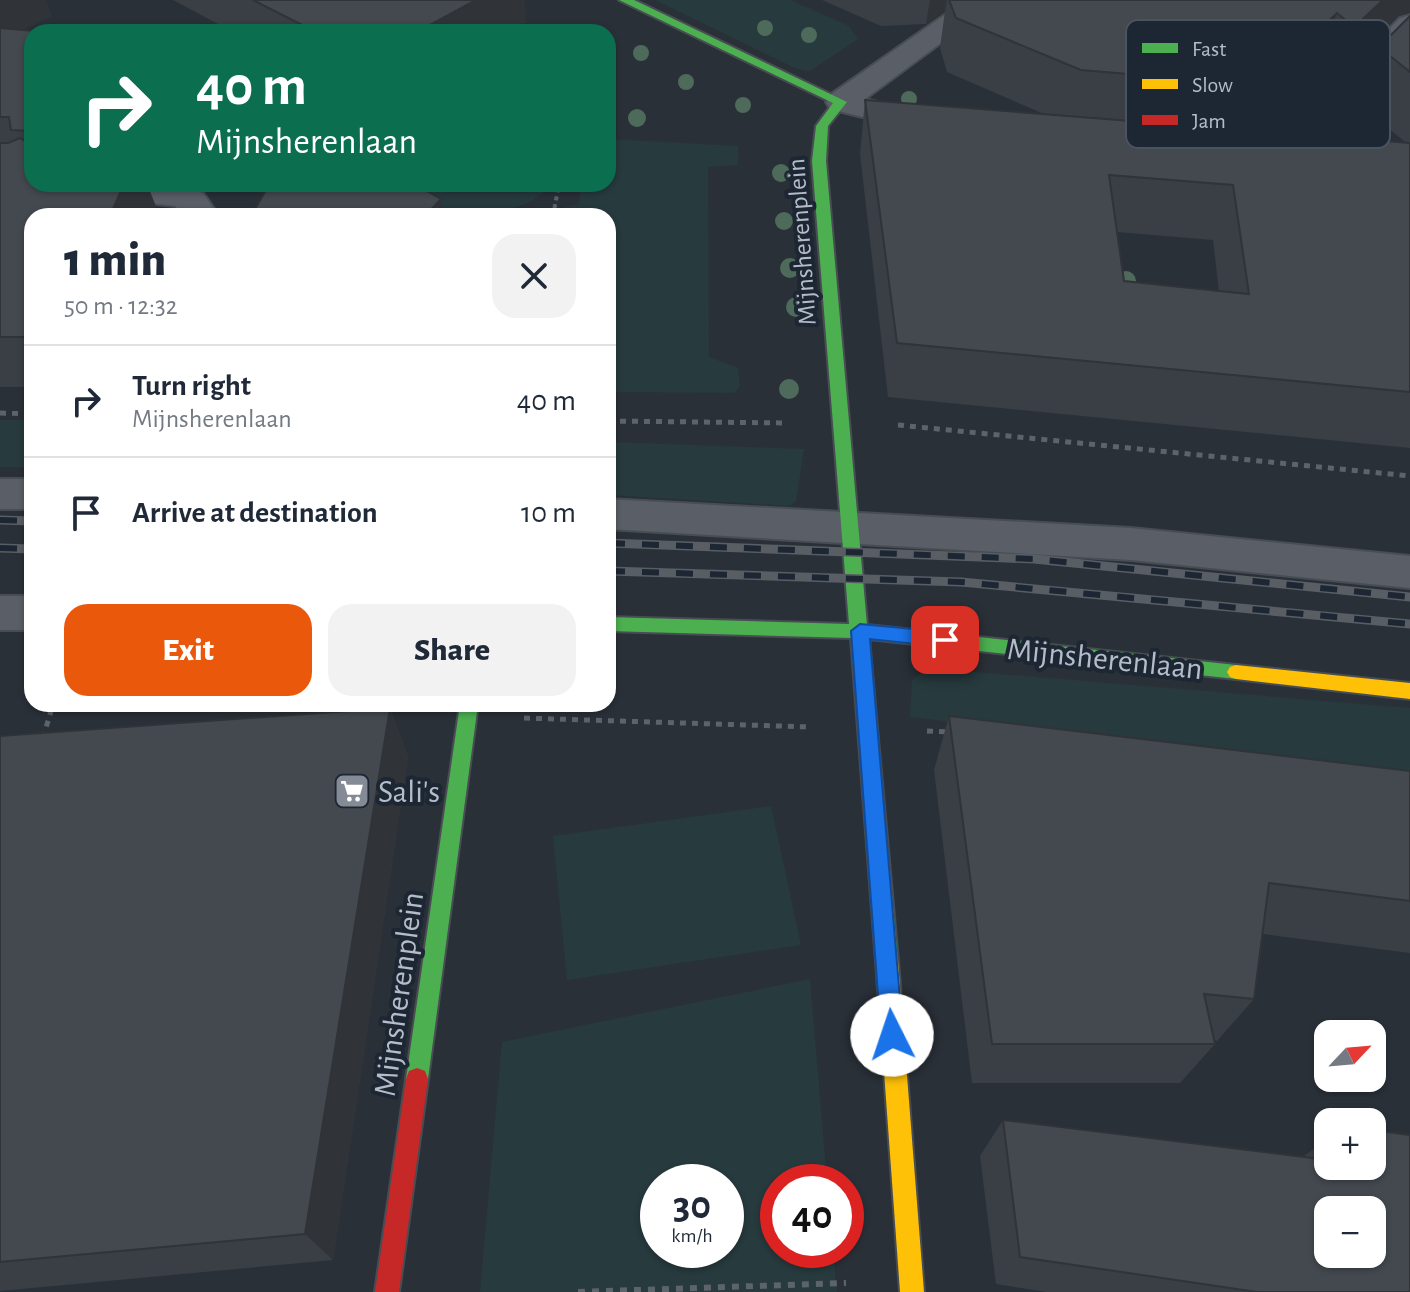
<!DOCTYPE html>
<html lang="en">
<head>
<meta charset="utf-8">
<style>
  :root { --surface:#fff; --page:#f2f2f3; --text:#1f2937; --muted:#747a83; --line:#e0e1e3; --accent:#ea580c }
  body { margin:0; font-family:"Alegreya Sans",sans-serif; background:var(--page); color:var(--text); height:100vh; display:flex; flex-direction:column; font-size:30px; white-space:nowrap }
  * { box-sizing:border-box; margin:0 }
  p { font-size:26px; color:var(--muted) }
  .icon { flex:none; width:44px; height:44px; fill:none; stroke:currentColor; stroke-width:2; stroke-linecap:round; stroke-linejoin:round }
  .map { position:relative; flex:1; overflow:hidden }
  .sheet { position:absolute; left:24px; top:208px; width:592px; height:504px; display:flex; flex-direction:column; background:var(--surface); border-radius:24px; box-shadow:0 2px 6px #0004 }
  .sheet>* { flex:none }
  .banner { position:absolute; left:24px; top:24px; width:592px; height:168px; border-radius:24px; box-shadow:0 2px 6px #0004; background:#0b6e4f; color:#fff; overflow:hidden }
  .needle { width:52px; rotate:64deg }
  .fabs { position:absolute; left:1314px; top:1020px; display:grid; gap:16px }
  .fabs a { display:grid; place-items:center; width:72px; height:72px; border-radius:16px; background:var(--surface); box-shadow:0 2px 6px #0004; font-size:40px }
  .speed { position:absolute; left:640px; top:1164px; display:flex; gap:16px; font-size:40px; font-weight:700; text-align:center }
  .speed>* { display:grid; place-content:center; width:104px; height:104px; border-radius:50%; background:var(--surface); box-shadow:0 2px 6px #0004; line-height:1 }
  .speed small { font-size:20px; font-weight:400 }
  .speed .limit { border:12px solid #d22; background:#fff; color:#111 }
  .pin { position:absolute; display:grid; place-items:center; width:68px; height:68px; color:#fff; margin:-34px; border-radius:16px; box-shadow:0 4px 12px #0006 }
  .me { position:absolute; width:88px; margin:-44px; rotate:356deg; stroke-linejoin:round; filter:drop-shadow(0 0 6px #0008) }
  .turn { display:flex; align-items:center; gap:28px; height:168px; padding:0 40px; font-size:36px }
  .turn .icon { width:104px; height:104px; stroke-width:2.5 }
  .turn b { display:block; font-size:56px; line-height:68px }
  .round { display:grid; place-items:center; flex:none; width:84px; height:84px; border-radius:24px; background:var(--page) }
  .headline { display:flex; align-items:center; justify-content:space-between; height:136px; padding:0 40px }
  h1 { font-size:48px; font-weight:800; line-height:60px }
  .cta { display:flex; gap:16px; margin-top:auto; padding:16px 40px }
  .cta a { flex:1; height:92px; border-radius:24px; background:var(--accent); color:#fff; font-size:32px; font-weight:800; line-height:92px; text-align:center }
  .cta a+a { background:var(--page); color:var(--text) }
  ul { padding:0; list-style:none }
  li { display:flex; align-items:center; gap:24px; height:112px; padding:0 40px; border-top:2px solid var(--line) }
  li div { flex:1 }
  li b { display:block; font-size:30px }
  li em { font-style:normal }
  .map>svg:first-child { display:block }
</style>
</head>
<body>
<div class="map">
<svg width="1410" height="1292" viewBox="0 0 1410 1292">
  <rect width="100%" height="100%" fill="#2a3038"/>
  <g fill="#273a3e" fill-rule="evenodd">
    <polygon points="655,0 790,0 849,26 858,39 810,71 797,69"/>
    <polygon points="608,139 738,146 738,165 708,167 709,357 738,368 740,386 734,393 608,392 608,216 528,216 579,204 581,186 569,184 608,184"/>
    <path d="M375,184H549C537,212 456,224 429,215C411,209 392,194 375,184Z"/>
    <polygon points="0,420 32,420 29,467 0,467"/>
    <polygon points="608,442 804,449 796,501 790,506 608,495"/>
    <polygon points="927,668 1410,708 1410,776 910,717 912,680"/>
    <polygon points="771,806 801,945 567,980 553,836"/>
    <path d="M810,979L827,1182H778V1250H833L837,1292H480L502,1042ZM658,1182H726V1250H658Z"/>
  </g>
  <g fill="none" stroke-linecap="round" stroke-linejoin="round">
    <defs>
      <g id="street">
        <polygon points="966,0 999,0 865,99 935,116 940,123 935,130 924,132 830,109 826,102 830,95"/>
        <polygon points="1410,15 1410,41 1290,163 1279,166 1268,163 1263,156 1268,149 1400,18"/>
        <polygon points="45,184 181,186 203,193 219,216 185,216 175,206 61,194 49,191"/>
        <rect x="0" y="479" width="32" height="30"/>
        <polygon points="608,499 1131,528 1410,556 1410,588 1131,560 608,529"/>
        <rect x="0" y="596" width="32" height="34"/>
      </g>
      <g id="fast">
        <polygon points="619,0 634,0 847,102 828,126 826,161 867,625 1236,665 1242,667 1245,672 1242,677 1236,679 869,639 898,961 894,968 887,971 880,968 876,961 851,638 608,631 608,617 849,624 812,161 816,126 833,103"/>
        <polygon points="460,704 478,704 428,1079 425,1087 417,1090 409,1087 406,1079"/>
      </g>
      <g id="slow">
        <polygon points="1236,665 1410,683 1410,699 1236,679 1230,677 1227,672 1230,667"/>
        <polygon points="887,951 894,954 898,961 924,1292 900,1292 876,961 880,954"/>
      </g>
      <polygon id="jam" points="417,1068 425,1071 428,1079 399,1292 375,1292 406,1079 409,1071"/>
    </defs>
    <use href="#street" stroke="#484c53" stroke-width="4"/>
    <use href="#fast" stroke="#484c53" stroke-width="4"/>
    <use href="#slow" stroke="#484c53" stroke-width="4"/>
    <use href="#jam" stroke="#484c53" stroke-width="4"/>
    <polyline stroke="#5d636a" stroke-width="4" stroke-dasharray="4 4" stroke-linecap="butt" points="553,216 559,184"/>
    <g stroke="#5d636a" stroke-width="5" stroke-dasharray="6 6" stroke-linecap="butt">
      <polyline points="0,413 32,414"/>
      <polyline points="608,421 788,423"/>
      <polyline points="898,425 1410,476"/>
      <polyline points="524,718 810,727"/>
      <polyline points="927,731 949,732"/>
      <polyline points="43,738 53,704"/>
    </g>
    <polyline stroke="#5d636a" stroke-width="6" stroke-dasharray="7 7" stroke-linecap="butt" points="578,1292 846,1283"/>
    <use href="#street" fill="#5a5e66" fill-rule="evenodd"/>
    <use href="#fast" fill="#4caf50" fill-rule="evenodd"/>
    <use href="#slow" fill="#ffc107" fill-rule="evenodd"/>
    <use href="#jam" fill="#c62828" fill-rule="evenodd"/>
    <defs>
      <g id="rail">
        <polyline points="0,520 32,521"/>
        <polyline points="608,543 1034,559 1410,597"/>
        <polyline points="0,548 32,549"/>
        <polyline points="608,571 961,582 1410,624"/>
      </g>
    </defs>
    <use href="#rail" stroke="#595d64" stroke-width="9"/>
    <use href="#rail" stroke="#1d2633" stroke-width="6" stroke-dasharray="17" stroke-linecap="butt"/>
  </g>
  <g fill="#4e6a5a">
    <circle cx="765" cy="28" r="8"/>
    <circle cx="809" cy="35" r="8"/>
    <circle cx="641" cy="53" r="8"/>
    <circle cx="686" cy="82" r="8"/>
    <circle cx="909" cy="99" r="8"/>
    <circle cx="743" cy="105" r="8"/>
    <circle cx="637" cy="118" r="9"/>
    <circle cx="781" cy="173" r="9"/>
    <circle cx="784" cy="221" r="9"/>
    <circle cx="790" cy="268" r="10"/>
    <circle cx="1126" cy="281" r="10"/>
    <circle cx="796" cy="307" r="10"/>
    <circle cx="789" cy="389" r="10"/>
  </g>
  <g fill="#3a3f45" fill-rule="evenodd">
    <polygon points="0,0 52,16 22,30 32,32 32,184 147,184 156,207 32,216 32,387 0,387"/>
    <polygon points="173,0 524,0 526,22 509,32 233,32"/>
    <path d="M822,0H1410L1398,16L1332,81L1316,67L1248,130L1405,142L1356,101L1379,47L1410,16V448L888,397L860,154L865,100L1044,114L947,72L940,48L945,11L926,24L881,26ZM1117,232L1213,240L1219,291L1124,281Z"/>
    <polygon points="390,708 408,757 333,1260 0,1291 0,736"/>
    <polygon points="949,716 1410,771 1410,953 1263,934 1254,999 1217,1041 1214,1040 1215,1044 1180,1083 972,1083 934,770"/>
    <polygon points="1003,1120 1303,1157 1328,1138 1328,1166 1410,1292 1047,1292 996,1284 980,1156"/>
  </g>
  <g fill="#303338">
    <polygon points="0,0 46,0 52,16 0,41"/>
    <polygon points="476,0 524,0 526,22 509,32 417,32"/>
    <polygon points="930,0 947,0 945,11 926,24"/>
    <polygon points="1383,0 1410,0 1410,13 1398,16 1332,81 1354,27"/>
    <polygon points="1337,13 1316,67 1238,139 1258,85"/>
    <polygon points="124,184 147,184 156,207 152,216 110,216"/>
    <polygon points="441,199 444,216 425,216"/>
    <polygon points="390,708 408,757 333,1260 305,1234"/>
  </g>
  <g fill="#444950" stroke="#303338" stroke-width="2" fill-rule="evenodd">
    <polygon points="253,0 476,0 417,32 316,32"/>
    <polygon points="949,0 1383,0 1354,27 1337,13 1258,85 1081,70 956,18"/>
    <polygon points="1410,16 1410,72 1379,47"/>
    <polygon points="0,28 46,32 32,32 32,131 11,130 9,117 0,117"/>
    <path d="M865,100L1410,143V392L897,343ZM1109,175L1233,185L1249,294L1124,281Z"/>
    <polygon points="20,138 32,144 32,184 124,184 110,216 32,216 32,337 0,337 0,143 8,143"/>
    <polygon points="271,184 414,184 441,199 425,216 251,216 266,190"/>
    <polygon points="390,708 305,1234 0,1262 0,736"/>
    <polygon points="949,716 1410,771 1410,901 1269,883 1254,999 1204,994 1215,1044 992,1044"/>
    <path d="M1003,1120L1328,1160V1166H1372V1130L1410,1135V1292H1257L1020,1257ZM1328,1210H1372V1254H1328Z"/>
  </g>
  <polygon fill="#1a73e8" stroke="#114b97" stroke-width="2" points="860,624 945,632 954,640 945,647 870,639 903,1035 900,1043 892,1046 885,1043 881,1035 851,631"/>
  <defs>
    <symbol id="supermarket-square" viewBox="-11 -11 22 22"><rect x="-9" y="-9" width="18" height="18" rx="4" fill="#848b96" stroke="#1d2633"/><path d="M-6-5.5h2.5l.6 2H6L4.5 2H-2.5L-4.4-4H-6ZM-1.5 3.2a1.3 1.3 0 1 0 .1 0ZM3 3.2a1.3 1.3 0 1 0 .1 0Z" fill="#fff"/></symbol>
  </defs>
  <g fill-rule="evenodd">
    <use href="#supermarket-square" x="332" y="771" width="40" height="40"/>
  </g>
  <g text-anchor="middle" stroke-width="8" stroke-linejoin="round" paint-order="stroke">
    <g font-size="26" fill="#b4bcc9" stroke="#1d2633">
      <text transform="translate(801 242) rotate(-94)" y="9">Mijnsherenplein</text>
    </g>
    <g font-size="32" fill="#b4bcc9" stroke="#1d2633">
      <text transform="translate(1105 658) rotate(6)" y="11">Mijnsherenlaan</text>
      <text transform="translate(398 994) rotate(-82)" y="11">Mijnsherenplein</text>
    </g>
    <g font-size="32" fill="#b4bcc9" stroke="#1d2633" text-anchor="start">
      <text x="378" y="802">Sali's</text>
    </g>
  </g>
  <rect x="1126" y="20" width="264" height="128" rx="12" fill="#1d2633" stroke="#4a5360" stroke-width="2"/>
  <rect x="1142" y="43" width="36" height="10" fill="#4caf50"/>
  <rect x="1142" y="79" width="36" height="10" fill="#ffc107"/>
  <rect x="1142" y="115" width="36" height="10" fill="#c62828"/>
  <g font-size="22" fill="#b4bcc9">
    <text x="1192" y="56">Fast</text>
    <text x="1192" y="92">Slow</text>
    <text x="1192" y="128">Jam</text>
  </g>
</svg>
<div class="fabs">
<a><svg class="needle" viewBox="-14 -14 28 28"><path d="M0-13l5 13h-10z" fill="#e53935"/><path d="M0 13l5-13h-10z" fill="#747a83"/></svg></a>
<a>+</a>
<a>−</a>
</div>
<div class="speed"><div>30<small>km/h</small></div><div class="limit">40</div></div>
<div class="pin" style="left:945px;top:640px;background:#d93025"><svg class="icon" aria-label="arrive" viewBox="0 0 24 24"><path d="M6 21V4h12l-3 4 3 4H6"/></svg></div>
<svg class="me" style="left:892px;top:1035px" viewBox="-20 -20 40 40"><circle r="19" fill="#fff"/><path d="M0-13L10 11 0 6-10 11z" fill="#1a73e8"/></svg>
<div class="banner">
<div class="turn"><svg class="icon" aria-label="right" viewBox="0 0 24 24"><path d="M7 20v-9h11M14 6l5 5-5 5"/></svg><div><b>40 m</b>Mijnsherenlaan</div></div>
</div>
<section class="sheet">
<div class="headline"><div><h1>1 min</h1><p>50 m · 12:32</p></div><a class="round"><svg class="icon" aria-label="close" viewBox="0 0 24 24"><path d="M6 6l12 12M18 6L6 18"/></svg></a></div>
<ul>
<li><svg class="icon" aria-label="right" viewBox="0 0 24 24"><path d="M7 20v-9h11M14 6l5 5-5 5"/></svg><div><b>Turn right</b><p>Mijnsherenlaan</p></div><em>40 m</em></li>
<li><svg class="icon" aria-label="arrive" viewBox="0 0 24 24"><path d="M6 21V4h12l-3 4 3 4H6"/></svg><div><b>Arrive at destination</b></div><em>10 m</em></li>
</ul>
<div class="cta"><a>Exit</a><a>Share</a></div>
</section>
</div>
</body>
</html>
